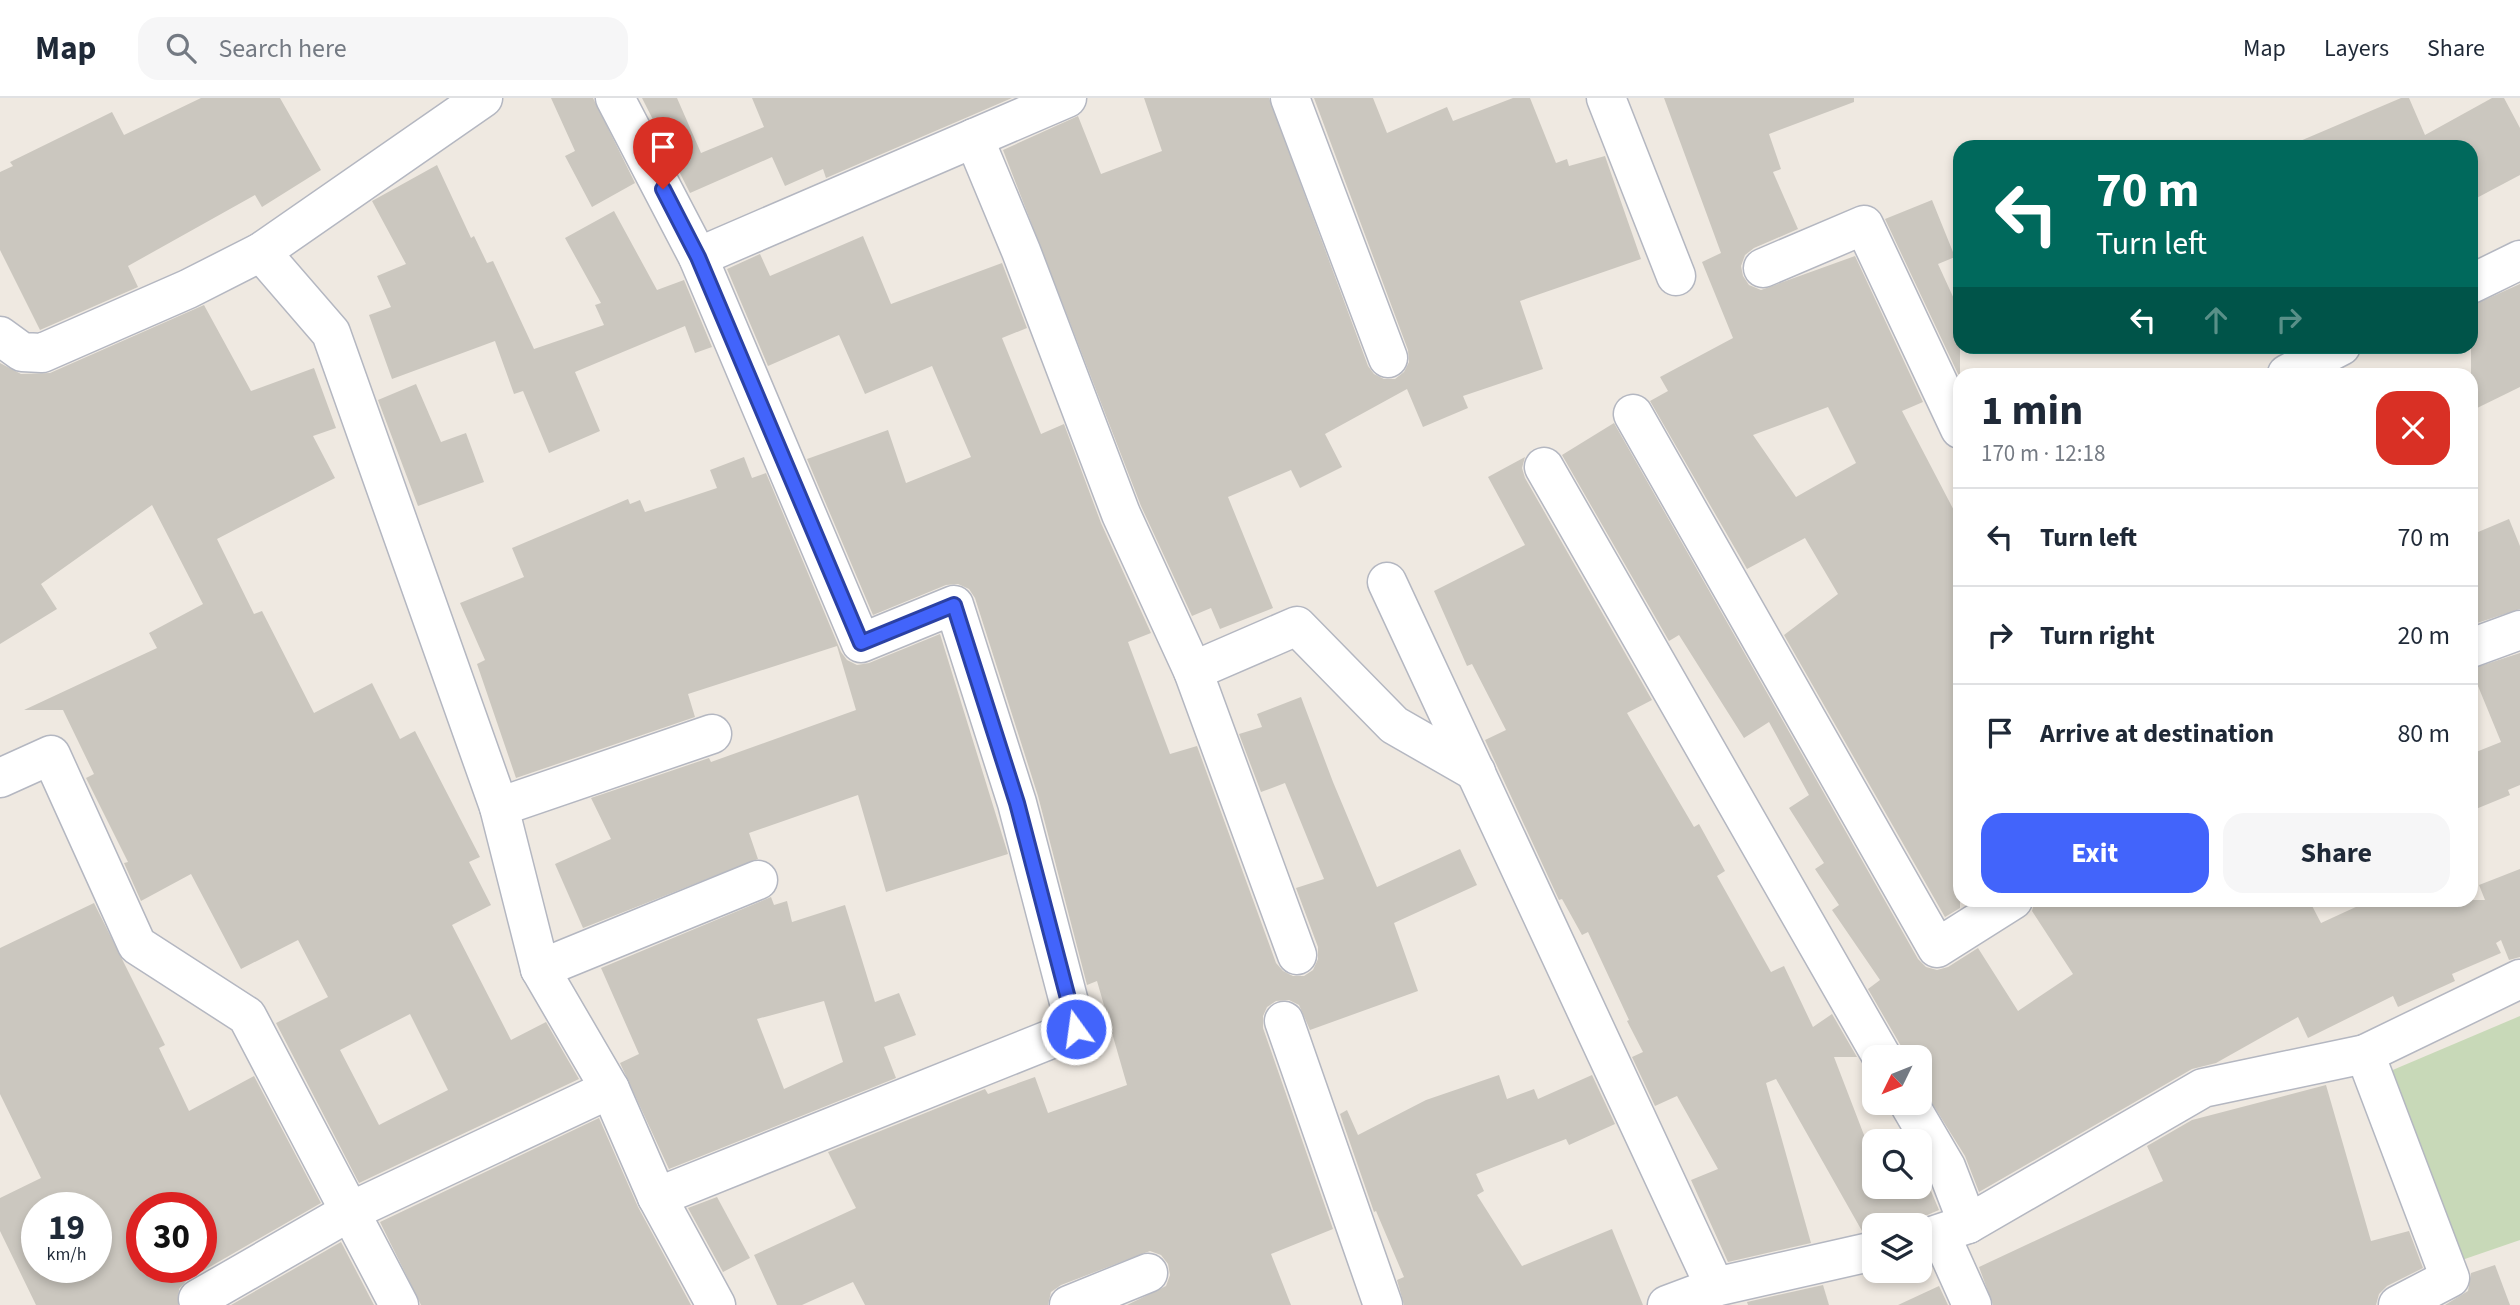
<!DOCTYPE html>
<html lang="en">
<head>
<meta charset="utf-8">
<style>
  :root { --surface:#fff; --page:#f6f6f7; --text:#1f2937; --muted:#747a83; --line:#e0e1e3; --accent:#4264fb }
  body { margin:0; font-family:"Source Sans 3",sans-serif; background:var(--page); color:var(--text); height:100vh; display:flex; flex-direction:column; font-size:26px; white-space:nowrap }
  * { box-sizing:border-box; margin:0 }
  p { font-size:23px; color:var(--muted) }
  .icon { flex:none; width:38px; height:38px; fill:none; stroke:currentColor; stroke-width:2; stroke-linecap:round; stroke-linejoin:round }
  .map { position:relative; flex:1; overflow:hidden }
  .sheet { position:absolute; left:1953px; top:270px; width:525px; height:539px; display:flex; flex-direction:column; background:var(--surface); border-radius:21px; box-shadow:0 4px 10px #0003 }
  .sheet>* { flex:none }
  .banner { position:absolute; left:1953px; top:42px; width:525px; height:214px; border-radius:21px; box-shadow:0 4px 10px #0003; background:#00695c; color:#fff; overflow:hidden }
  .needle { width:46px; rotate:227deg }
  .controls { position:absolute; left:1862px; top:947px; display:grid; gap:14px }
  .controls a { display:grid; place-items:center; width:70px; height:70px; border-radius:14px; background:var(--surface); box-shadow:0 4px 10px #0003; font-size:35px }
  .speed { position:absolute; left:21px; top:1094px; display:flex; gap:14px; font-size:35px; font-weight:700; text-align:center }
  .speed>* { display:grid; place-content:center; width:91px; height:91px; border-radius:50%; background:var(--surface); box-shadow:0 4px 10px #0003; line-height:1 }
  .speed small { font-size:18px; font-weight:400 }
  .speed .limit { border:10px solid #d22; background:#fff; color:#111 }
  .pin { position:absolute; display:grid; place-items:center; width:60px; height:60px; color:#fff; margin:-72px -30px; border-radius:50% 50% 50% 0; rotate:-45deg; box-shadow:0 0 7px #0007 }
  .pin .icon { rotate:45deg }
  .me { position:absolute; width:77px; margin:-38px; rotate:346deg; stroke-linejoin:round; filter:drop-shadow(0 0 5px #0008) }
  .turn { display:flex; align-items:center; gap:24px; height:147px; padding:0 28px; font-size:32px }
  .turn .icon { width:91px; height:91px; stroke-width:2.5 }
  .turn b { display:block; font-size:49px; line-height:60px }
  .lanes { display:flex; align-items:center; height:66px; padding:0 28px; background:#0003; justify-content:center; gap:35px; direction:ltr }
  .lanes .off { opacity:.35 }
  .round { display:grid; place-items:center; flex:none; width:74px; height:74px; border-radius:21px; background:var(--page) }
  .headline { display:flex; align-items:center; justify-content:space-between; height:119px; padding:0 28px }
  h1 { font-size:42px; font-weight:700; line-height:52px }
  .action { display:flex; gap:14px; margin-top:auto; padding:14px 28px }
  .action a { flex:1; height:80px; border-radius:21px; background:var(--accent); color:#fff; font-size:28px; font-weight:700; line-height:80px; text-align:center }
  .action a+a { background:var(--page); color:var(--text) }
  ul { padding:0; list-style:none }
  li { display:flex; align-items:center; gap:21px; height:98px; padding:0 28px; border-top:2px solid var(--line) }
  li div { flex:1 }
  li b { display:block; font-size:26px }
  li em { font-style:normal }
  header { display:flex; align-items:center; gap:42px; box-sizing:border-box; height:98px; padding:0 35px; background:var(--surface); border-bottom:2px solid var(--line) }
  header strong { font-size:33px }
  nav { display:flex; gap:38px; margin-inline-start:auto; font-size:24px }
  .search { width:490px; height:63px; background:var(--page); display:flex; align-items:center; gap:18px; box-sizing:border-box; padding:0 24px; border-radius:21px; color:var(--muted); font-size:26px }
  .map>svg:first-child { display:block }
</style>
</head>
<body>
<header>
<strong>Map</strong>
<div class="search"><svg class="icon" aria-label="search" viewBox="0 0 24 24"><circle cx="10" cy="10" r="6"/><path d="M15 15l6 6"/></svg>Search here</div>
<nav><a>Map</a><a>Layers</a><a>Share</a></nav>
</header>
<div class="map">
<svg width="2520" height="1207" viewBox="0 0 2520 1207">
  <rect width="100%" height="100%" fill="#efe9e1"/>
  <polygon fill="#c8d9b8" points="2520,918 2520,1142 2459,1163 2388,974"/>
  <g fill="#cbc7bf" fill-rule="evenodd">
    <polygon points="201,0 280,0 321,72 262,109 255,97 128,168 138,189 40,232 0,152 0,74 13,68 10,64 112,14 124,37"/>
    <polygon points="551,0 593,0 635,85 592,109 565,58 575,53"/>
    <polygon points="642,0 677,0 701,55 764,29 752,0 1012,0 826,80 823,71 785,88 772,59 690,95"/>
    <polygon points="1144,0 1269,0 1368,268 1374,276 1384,281 1395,281 1404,274 1409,264 1408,252 1314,0 1373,0 1387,35 1447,9 1453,23 1513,0 1530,0 1556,65 1567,61 1569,68 1605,58 1641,161 1520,203 1543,271 1463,298 1468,310 1423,329 1407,291 1325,336 1342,369 1300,390 1291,372 1228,399 1273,510 1220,531 1211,510 1192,518 1141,408 1003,52 1078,18 1101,76 1162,53"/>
    <path d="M1664,0H1854V4L1769,36L1781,71L1773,74L1798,131L1754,150L1745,157L1741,168L1743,178L1749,187L1761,192L1855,158L1923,304L1902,313L1960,424V810L1945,819L1784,537L1838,496L1805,440L1747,471L1650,303L1668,293L1660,279L1733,240L1702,164L1721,155ZM1828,309L1856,365L1796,399L1753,337Z"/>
    <polygon points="2401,0 2409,0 2425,37 2492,0 2504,0 2520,30 2520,77 2471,103 2471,49 2286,49"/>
    <polygon points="437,67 471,140 474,138 487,165 493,163 534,251 604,227 595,207 601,205 565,140 614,113 657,192 684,182 712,249 695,255 685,228 575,274 600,333 549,355 523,293 514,296 495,243 392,281 369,217 391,209 377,178 406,166 372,103"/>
    <polygon points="1932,102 1955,159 1938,166 1960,214 1960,280 1885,121"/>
    <polygon points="863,138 891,206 1002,165 1027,230 1002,240 1041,336 1064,326 1101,425 1151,535 1128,544 1170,656 1197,648 1276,865 1283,873 1293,878 1304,878 1313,872 1318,861 1318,849 1296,790 1324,781 1285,685 1261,694 1239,636 1262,629 1257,616 1301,599 1333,684 1377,789 1460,751 1477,787 1394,825 1418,893 1310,932 1299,907 1289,902 1276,903 1267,909 1263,918 1263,930 1333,1131 1271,1156 1291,1207 1127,1207 1166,1188 1170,1177 1168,1166 1161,1157 1150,1153 1061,1187 1051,1194 1048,1207 865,1207 853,1184 802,1207 777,1207 754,1157 856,1110 828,1054 985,991 988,996 1035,979 1048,1015 1127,987 1097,883 1087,887 1038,698 975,500 969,491 958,486 946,487 873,517 807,361 888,332 906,385 971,359 932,268 865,296 839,237 768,268 727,171 760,156 770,178"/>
    <polygon points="2520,186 2520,289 2471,313 2471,208"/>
    <path d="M204,207L251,293L314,270L336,330L313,338L335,380L217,441L254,516L262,513L314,615L372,585L400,641L415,633L480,759L469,764L491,807L452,827L511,942L546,924L579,981L359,1085L276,925L328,899L298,842L241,871L191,776L141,803L124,765L128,764L86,680L94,676L63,612H24L157,550L149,535L203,506L152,407L41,486L57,511L0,546V265L21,276L50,275ZM410,916L448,992L379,1027L340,952Z"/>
    <polygon points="416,286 441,344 466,335 484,384 418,408 378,302"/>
    <polygon points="1614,325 1918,861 1926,869 1937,872 1948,869 1978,850 2018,913 2073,876 2032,813 2035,802 2309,802 2321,825 2371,802 2485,802 2479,787 2520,771 2520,859 2509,862 2501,842 2496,845 2501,855 2452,876 2455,883 2398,909 2393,898 2308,940 2298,919 2216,965 2192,971 1979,1094 1965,1058 1920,986 1920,959 1904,959 1901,948 1868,891 1880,882 1832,812 1839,807 1815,771 1824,765 1789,710 1809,697 1769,624 1744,640 1679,537 1669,543 1562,357"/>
    <polygon points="744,359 752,380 766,375 841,554 847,562 857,567 869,565 940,536 1008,756 886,794 858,697 749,735 758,761 583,830 555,766 611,741 591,700 709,660 711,664 856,612 837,548 688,596 695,619 516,680 477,566 485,562 460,505 524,479 512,450 628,401 630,406 640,402 645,414 717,390 710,372"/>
    <polygon points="1525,359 1522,370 1525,380 1652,602 1627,615 1694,729 1699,726 1725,773 1717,778 1771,874 1784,868 1813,929 1832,916 1857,959 1834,959 1874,1063 1874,1088 1920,1088 1920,1067 1939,1112 1904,1127 1874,1127 1874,1132 1862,1133 1776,981 1766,985 1811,1145 1728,1164 1691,1082 1718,1071 1677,998 1655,1008 1632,959 1643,954 1627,923 1629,922 1588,834 1582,837 1562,801 1559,802 1485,642 1506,632 1472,566 1467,568 1434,493 1525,447 1488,379"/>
    <polygon points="2509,421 2520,448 2520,511 2471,527 2471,437"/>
    <polygon points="2520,555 2520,687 2508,692 2510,697 2471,713 2471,656 2501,644 2471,571"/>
    <path d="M771,799L774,807L787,803L792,824L845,807L875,904L899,895L916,937L884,949L896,980L669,1071L620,965L639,956L601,870ZM824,903L843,964L784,991L757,921Z"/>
    <path d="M94,805L165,947L159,950L189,1013L254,978L321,1105L187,1182L179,1191L178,1207H36L0,1133V1100L41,1080L0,996V850ZM37,1110H96V1169H37ZM142,1110H201V1169H142Z"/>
    <polygon points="1499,977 1507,1001 1534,991 1538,1001 1592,977 1615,1026 1569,1047 1566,1041 1476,1076 1484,1093 1477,1097 1522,1168 1612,1131 1643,1207 1404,1207 1397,1182 1404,1179 1376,1113 1374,1114 1340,1016 1347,1012 1358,1037 1426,1002"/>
    <polygon points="2326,987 2371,1143 2409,1133 2423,1170 2387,1188 2379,1196 2376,1207 1993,1207 1979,1169 2163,1083 2147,1048 2192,1022"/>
    <polygon points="599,1020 638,1109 691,1207 421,1207 380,1124"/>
    <polygon points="717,1099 750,1160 723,1174 688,1110"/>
    <polygon points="341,1144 374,1207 231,1207"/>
    <polygon points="2495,1167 2510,1207 2445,1207 2468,1193 2471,1175"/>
    <polygon points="1823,1187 1829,1207 1748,1207 1747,1204"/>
    <polygon points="1939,1188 1948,1207 1898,1207"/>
  </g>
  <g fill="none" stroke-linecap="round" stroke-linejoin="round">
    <defs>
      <g id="street">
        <polyline points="615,0 698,159 861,545 954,507 1017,705 1076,931 657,1099"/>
        <polyline points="1290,0 1388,260"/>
        <polyline points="1606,0 1676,178"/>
        <polyline points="974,40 1021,153 1121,416 1193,573 1297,857"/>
        <polyline points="261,154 331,235 499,709 540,871 610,991 657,1099 716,1207"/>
        <polyline points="698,159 1067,0"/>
        <polyline points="1763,170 1864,127 1960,331"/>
        <polyline points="2471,186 2520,162"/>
        <polyline points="0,238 22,254 42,255 188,191 261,154 483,0"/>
        <polyline points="2287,276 2341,248"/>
        <polyline points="1633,316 1937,850 2013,802"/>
        <polyline points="1544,369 1882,959"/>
        <polyline points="1387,484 1715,1189"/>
        <polyline points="2471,550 2520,532"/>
        <polyline points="1193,573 1297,528 1394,627 1476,674"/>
        <polyline points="0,680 51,657 137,847 247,918 399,1207"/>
        <polyline points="499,709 712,636"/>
        <polyline points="540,871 758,782"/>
        <polyline points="1284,923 1383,1207"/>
        <polyline points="2365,956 2450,1180 2398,1207"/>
        <polyline points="1908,1004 1946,1069 1968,1126"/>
        <polyline points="1941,1138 1972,1207"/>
        <polyline points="1920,1142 1968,1126 2203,990 2365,956 2520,881"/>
        <polyline points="198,1201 349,1114 610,991"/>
        <polyline points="1069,1207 1148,1175"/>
        <polyline points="1667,1207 1715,1189 1874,1153"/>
      </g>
    </defs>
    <use href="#street" stroke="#b4b7c1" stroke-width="41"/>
    <use href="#street" stroke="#fff" stroke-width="38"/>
  </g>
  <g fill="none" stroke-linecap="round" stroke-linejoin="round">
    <defs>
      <polyline id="route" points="663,91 698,159 861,545 954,507 1017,705 1076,931"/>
    </defs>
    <use href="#route" stroke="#2b41a3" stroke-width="18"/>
    <use href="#route" stroke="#4264fb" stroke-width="12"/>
  </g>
</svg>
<div class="controls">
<a><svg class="needle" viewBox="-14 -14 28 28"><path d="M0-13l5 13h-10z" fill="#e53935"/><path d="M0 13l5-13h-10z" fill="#747a83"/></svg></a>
<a><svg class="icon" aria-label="search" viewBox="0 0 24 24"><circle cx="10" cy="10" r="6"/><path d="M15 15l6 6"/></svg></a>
<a><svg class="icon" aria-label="layers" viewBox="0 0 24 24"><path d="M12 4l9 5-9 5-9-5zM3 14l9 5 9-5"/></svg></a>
</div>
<div class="speed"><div>19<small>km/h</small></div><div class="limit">30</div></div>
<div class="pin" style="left:663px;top:91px;background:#d93025"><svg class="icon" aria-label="arrive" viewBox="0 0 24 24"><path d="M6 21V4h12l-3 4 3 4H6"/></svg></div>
<svg class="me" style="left:1076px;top:931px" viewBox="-20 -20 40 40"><circle r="17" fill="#4264fb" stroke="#fff" stroke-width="3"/><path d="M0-11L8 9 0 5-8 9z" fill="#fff"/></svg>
<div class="banner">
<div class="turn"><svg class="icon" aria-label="left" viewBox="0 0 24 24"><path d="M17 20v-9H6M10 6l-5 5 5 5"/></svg><div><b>70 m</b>Turn left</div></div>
<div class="lanes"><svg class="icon" aria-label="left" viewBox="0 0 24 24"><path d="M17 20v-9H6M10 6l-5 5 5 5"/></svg><svg class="icon off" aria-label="ahead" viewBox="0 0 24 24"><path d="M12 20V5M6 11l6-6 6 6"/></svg><svg class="icon off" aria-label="right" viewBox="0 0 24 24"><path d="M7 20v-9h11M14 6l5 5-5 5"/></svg></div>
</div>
<section class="sheet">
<div class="headline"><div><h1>1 min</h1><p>170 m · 12:18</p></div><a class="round" style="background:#d93025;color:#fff"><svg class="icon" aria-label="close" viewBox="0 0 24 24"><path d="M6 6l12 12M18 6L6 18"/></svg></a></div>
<ul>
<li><svg class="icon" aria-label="left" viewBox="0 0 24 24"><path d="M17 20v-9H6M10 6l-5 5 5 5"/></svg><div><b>Turn left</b></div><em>70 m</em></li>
<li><svg class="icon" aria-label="right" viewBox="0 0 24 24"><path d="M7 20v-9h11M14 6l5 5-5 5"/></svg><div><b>Turn right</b></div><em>20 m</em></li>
<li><svg class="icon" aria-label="arrive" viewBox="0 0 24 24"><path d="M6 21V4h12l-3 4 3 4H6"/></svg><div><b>Arrive at destination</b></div><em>80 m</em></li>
</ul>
<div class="action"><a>Exit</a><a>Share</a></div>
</section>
</div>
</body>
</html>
